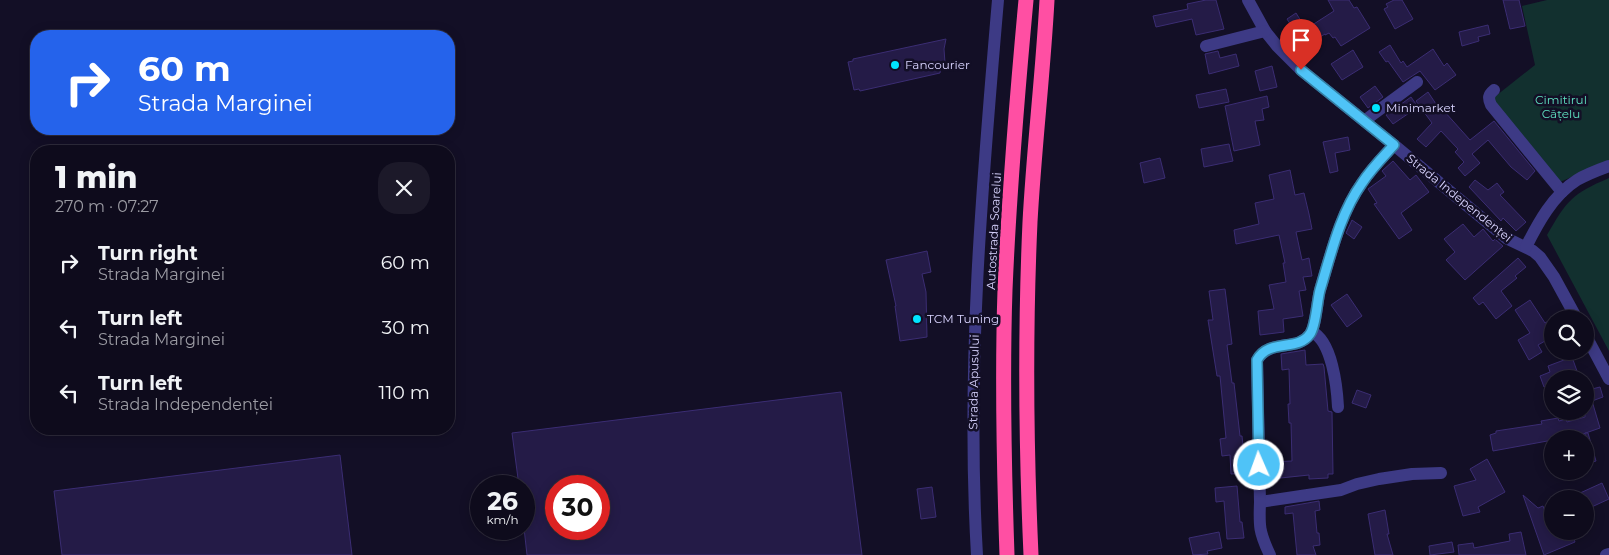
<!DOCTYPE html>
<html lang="en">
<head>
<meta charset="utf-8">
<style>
  :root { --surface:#0e0b1c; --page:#1c1929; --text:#f1f3f6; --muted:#9b9ba3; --line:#2e2b3b }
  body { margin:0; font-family:Montserrat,sans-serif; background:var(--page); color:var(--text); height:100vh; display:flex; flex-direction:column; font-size:19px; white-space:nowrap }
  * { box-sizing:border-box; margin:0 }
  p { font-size:16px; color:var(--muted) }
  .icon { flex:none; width:28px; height:28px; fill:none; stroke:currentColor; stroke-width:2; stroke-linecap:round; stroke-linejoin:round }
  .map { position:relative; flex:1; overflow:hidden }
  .panel { position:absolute; left:30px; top:145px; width:425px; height:290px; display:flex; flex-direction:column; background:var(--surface); border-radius:20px; box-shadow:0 2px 12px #0003,0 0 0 1px var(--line) }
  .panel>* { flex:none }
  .top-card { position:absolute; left:30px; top:30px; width:425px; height:105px; border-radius:20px; box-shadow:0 2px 12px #0003,0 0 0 1px var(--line); background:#2563eb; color:#fff; overflow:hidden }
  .buttons { position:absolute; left:1544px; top:310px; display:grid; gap:10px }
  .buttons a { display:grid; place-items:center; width:50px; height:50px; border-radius:50%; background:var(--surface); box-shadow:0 2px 12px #0003,0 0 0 1px var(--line); font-size:25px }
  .speed { position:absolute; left:470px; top:475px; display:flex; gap:10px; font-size:25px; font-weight:700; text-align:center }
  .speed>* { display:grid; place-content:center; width:65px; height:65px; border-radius:50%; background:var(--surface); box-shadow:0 2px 12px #0003,0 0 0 1px var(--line); line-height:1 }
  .speed small { font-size:12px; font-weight:400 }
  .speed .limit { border:8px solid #d22; background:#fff; color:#111 }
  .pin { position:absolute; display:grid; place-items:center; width:42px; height:42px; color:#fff; margin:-51px -21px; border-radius:50% 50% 50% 0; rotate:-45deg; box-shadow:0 0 5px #0007 }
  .pin .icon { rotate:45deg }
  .me { position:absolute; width:55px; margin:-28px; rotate:358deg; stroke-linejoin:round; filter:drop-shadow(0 0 4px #0008) }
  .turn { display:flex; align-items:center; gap:18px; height:105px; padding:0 25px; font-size:22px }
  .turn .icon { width:65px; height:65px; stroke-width:2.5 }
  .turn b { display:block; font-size:35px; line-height:42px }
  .round { display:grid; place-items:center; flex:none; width:52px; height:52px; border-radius:20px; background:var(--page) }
  .overview { display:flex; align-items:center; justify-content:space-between; height:85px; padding:0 25px }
  h1 { font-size:30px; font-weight:800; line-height:38px }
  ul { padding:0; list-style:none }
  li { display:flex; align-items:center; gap:15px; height:65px; padding:0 25px }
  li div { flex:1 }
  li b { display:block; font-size:19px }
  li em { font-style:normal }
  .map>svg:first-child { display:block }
</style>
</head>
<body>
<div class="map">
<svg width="1609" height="555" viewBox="0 0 1609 555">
  <rect width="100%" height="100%" fill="#130f26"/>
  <g fill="#12302f">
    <polygon points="1547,0 1609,0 1609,160 1558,183 1492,99 1535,65 1522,6"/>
    <path d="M1609,178V351L1547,235C1567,200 1572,194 1609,178Z"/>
  </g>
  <g fill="#241b47" stroke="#3b2d73" fill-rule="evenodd">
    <polygon points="1206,0 1216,0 1224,29 1196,35 1192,19 1156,27 1153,16 1188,9 1187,4"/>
    <polygon points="1328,0 1349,0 1354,8 1357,7 1370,28 1341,46 1335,37 1333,38 1329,33 1325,35 1325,34 1304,46 1287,19 1296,13 1306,29 1334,11"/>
    <polygon points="1394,0 1402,0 1413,19 1395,29 1384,9 1388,7 1386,4"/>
    <polygon points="1503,0 1519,0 1525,26 1510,29"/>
    <polygon points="1488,25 1490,34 1478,37 1479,41 1462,46 1459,32"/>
    <polygon points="946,39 944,49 945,63 941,64 940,73 860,91 859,89 854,90 848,62 853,61 853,59"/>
    <polygon points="1390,45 1401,63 1403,61 1407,67 1433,49 1444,66 1447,63 1456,75 1435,90 1420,71 1403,82 1388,61 1386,62 1379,52"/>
    <polygon points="1353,50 1363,67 1342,80 1331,64"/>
    <polygon points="1218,51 1220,58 1236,54 1239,66 1209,74 1205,54"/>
    <polygon points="1272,66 1277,87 1260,91 1255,71"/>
    <polygon points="1375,86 1383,97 1368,108 1360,97"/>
    <polygon points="1226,89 1229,102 1199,108 1196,95"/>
    <polygon points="1428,92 1442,113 1444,111 1470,140 1494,121 1535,171 1527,180 1511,167 1488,140 1472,154 1480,163 1465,176 1458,168 1464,162 1455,152 1458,149 1441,131 1426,147 1417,139 1432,123 1416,101"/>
    <polygon points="1267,96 1269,107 1262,109 1264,120 1255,121 1260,145 1234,151 1225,106"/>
    <polygon points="1411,97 1418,107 1393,124 1386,115"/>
    <polygon points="1348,137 1350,150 1335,153 1338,171 1330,173 1323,142"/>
    <polygon points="1229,144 1233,161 1204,167 1201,149"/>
    <polygon points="1160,158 1165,178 1144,183 1140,163"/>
    <polygon points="1393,161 1410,180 1416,175 1429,192 1401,213 1412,230 1399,239 1374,204 1377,203 1368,189 1386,176 1382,171"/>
    <polygon points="1290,170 1295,195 1304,193 1309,214 1312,229 1296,232 1302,260 1309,258 1312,276 1303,277 1306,290 1299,291 1303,316 1283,319 1284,332 1260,335 1258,311 1274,309 1269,285 1286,282 1283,263 1285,263 1279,235 1236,244 1234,230 1259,224 1255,203 1274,199 1269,175"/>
    <polygon points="1475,180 1488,190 1497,183 1504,192 1500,195 1526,222 1516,231 1503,218 1501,221 1469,187"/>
    <polygon points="1352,220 1362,227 1354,239 1346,233"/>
    <polygon points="1463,224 1474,237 1483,229 1493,241 1495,239 1503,246 1465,280 1446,260 1455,252 1444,239"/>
    <polygon points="927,251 931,272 922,274 926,292 927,337 900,341 895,306 896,306 886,260"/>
    <polygon points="1518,258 1526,267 1515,276 1517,278 1501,291 1512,306 1496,319 1483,302 1479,305 1473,298"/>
    <polygon points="1225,289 1232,344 1227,345 1232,383 1234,383 1240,436 1242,436 1246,473 1231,474 1230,455 1222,456 1220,439 1226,438 1220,376 1217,376 1208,320 1213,320 1209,291"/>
    <polygon points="1347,294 1362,316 1347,327 1331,305"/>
    <polygon points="1530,300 1545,323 1552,319 1552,337 1538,345 1542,352 1529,360 1518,340 1530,333 1515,310"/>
    <polygon points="1305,350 1306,365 1323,364 1324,367 1328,411 1332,412 1333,474 1328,474 1328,478 1309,479 1309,475 1271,479 1270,462 1292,461 1291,423 1289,423 1288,404 1290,404 1289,369 1282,370 1281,354"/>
    <polygon points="1572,357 1578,374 1566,379 1552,379 1552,384 1544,387 1540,376 1550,372 1548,366"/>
    <polygon points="1585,387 1587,387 1588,390 1600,387 1603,397 1592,401 1600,428 1580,435 1493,451 1490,435 1496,433 1496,431 1542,424 1541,421 1558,418 1559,421 1566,419 1567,422 1585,417"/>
    <polygon points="1357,390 1371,395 1366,408 1352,403"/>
    <path d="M841,392L862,555H527L524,528V486H519L512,433ZM556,486H599V529H556Z"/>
    <polygon points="1585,433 1588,433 1596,461 1585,464"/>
    <polygon points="340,455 352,555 62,555 54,491"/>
    <polygon points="1487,459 1505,492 1478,507 1480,512 1463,516 1454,486 1476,480 1470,469"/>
    <polygon points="1602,483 1609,499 1585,510 1585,499 1567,499"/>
    <polygon points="1237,486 1240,522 1242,522 1244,538 1227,539 1224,501 1216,502 1215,488"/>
    <polygon points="932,487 936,517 921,519 917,489"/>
    <polygon points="1523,495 1538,508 1543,506 1552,531 1571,531 1575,542 1544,555"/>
    <polygon points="1319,501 1320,510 1315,511 1317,533 1319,533 1320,545 1313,546 1316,555 1297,555 1293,513 1285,514 1285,507"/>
    <polygon points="1385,510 1389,534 1387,534 1393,555 1375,555 1368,514"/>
    <polygon points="1219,532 1222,548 1207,551 1208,554 1193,555 1189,538"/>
    <polygon points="1521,532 1526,555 1459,555 1458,545 1473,543 1474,548 1510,541 1509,534"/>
    <polygon points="1452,542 1454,552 1430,555 1429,546"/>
  </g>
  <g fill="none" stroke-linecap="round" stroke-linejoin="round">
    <g stroke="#3d3a85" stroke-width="12">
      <polyline points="1248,0 1265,31 1277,46 1301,70 1394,145 1506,238 1533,251 1540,257 1554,277 1577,319"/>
      <polyline points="1206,46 1265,31"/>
      <path d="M1494,90C1488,95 1488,98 1491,105L1562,192"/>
      <polyline points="1364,121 1417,82"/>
      <path d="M1526,247C1538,223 1553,195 1577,180C1587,174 1598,170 1609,166"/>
      <path d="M1312,332C1332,341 1337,387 1338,407"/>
      <polyline points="1585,334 1609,379"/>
      <polyline points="1260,502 1341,490 1357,484 1379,479 1412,474 1441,473"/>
      <path d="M977,555C966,369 982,185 998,0"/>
      <path d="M1270,555C1259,532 1259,526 1260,502L1257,360C1270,338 1298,352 1310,334C1316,326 1317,301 1320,290C1331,254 1340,214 1362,183C1371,169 1383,157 1394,145"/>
      <polyline points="1606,555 1609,554"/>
    </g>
    <g stroke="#ff4fa3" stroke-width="15">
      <path d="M1007,555C1004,467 1002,378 1005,290C1009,193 1017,97 1026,0"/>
      <path d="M1031,555C1026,444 1025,333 1030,222C1034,148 1043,74 1047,0"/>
    </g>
  </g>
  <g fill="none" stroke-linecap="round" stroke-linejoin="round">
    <defs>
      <path id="route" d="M1259,465L1257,360C1269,338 1298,352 1310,334C1316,326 1317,301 1320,290C1331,254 1340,214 1362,183C1371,169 1383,157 1394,145L1301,70"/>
    </defs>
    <use href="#route" stroke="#337fa1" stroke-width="12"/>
    <use href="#route" stroke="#4fc3f7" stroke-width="9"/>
  </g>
  <g fill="#00e5ff" stroke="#130f26" stroke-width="2">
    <circle cx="895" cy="65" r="5"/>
    <circle cx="1376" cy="108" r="5"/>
    <circle cx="917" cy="319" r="5"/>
  </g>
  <g text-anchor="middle" stroke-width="5" stroke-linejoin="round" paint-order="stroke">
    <g font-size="12" fill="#d9d4ff" stroke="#130f26" text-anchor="start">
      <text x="905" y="69">Fancourier</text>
      <text x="1386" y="112">Minimarket</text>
      <text x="927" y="323">TCM Tuning</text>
    </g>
    <g font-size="12" fill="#5fe0c0" stroke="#130f26">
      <text x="1561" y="104">Cimitirul<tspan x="1561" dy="14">Cățelu</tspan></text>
    </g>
    <g font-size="12" fill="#d9d4ff" stroke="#130f26">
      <text transform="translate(1459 198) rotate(39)" y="4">Strada Independenței</text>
      <text transform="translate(994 231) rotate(-87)" y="4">Autostrada Soarelui</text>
      <text transform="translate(974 382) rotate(-89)" y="4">Strada Apusului</text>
    </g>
  </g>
</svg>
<div class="buttons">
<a><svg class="icon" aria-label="search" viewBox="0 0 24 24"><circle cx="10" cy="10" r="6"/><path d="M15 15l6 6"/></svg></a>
<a><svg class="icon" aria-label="layers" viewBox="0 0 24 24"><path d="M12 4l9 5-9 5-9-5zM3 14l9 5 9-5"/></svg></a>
<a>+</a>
<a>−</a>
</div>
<div class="speed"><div>26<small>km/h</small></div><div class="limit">30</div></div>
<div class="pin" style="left:1301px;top:70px;background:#d93025"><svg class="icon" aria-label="arrive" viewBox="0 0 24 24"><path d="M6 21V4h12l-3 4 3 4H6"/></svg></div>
<svg class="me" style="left:1259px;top:465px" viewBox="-20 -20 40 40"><circle r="17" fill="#4fc3f7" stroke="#fff" stroke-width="3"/><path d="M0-11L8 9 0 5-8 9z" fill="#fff"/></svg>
<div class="top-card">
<div class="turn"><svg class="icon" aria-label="right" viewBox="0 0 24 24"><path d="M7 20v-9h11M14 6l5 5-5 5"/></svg><div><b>60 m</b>Strada Marginei</div></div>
</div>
<section class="panel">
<div class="overview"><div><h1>1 min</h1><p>270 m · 07:27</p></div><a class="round"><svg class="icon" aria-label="close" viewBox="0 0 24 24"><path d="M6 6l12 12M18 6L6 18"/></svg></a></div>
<ul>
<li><svg class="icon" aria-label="right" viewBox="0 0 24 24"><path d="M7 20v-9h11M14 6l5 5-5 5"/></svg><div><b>Turn right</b><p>Strada Marginei</p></div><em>60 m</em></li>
<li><svg class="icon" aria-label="left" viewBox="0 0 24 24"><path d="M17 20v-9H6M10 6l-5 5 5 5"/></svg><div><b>Turn left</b><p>Strada Marginei</p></div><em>30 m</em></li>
<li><svg class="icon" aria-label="left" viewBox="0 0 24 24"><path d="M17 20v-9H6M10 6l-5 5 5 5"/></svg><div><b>Turn left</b><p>Strada Independenței</p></div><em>110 m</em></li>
</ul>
</section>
</div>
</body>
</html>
